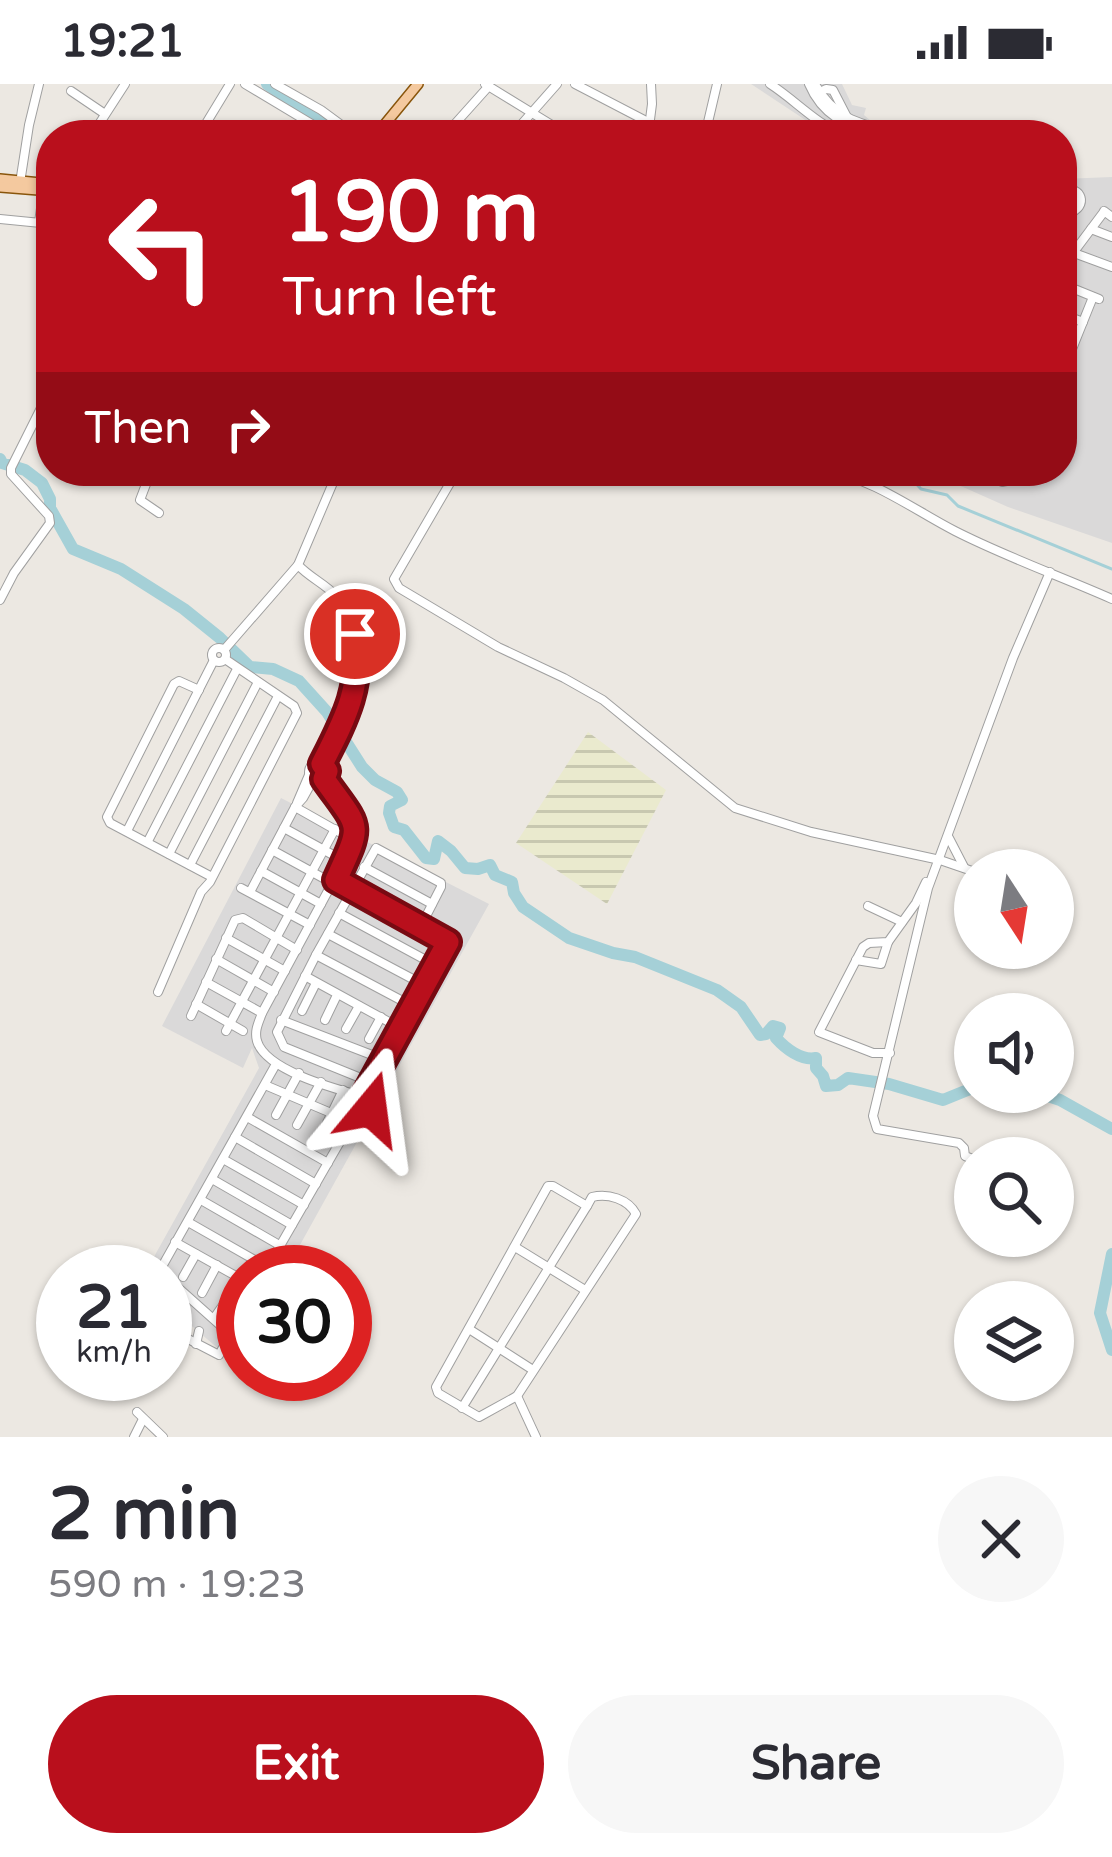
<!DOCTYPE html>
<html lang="en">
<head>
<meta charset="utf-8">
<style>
  :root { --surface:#fff; --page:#f7f7f7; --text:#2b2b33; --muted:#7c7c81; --accent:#b90f1c }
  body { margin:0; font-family:"Varela Round",sans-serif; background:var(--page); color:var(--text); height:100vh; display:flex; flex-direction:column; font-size:45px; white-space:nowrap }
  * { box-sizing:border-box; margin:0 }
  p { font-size:39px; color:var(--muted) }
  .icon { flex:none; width:66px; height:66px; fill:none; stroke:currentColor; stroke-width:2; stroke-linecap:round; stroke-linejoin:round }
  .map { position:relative; height:1353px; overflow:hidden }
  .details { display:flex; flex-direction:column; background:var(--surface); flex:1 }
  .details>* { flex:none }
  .guide { position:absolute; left:36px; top:36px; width:1041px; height:366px; border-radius:48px; box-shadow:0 3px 9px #0004; background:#b90f1c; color:#fff; overflow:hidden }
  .needle { width:78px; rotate:168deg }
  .controls { position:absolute; left:954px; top:765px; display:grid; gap:24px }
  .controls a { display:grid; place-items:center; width:120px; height:120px; border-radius:50%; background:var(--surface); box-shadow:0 3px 9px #0004; font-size:60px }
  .speed { position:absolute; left:36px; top:1161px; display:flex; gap:24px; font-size:60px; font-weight:700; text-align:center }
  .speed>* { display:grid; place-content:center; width:156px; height:156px; border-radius:50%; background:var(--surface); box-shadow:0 3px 9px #0004; line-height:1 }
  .speed small { font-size:30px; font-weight:400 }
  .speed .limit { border:18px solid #d22; background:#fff; color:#111 }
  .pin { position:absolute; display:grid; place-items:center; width:102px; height:102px; color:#fff; margin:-51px; border:6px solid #fff; border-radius:50%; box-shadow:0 3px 12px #0007 }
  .me { position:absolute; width:132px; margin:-66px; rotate:16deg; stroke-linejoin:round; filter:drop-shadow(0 0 9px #0008) }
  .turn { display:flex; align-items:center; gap:42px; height:252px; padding:0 48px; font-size:54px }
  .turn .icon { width:156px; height:156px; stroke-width:2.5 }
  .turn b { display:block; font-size:84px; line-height:102px }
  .then { display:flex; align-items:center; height:114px; padding:0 48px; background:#0003; gap:24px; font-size:45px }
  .round { display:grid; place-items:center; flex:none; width:126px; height:126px; border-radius:63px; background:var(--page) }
  .headline { display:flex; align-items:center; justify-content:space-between; height:204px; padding:0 48px }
  h1 { font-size:72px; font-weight:700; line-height:90px }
  .cta { display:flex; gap:24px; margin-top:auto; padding:24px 48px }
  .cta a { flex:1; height:138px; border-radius:72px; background:var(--accent); color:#fff; font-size:48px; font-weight:700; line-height:138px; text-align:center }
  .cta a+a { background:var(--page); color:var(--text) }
  .status { display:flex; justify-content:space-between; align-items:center; height:84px; padding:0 60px; background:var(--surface); direction:ltr }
  .status svg { height:33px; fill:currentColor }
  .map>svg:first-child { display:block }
</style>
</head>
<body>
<div class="status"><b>19:21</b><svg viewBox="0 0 49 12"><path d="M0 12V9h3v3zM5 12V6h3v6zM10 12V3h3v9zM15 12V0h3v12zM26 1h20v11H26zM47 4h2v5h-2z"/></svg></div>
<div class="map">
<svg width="1112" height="1353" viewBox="0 0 1112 1353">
  <defs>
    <pattern id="farmland-rules" width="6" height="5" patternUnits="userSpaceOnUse" patternTransform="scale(3)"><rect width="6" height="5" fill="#eaeace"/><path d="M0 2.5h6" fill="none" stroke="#c8c8b0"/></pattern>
  </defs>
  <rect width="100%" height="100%" fill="#ece8e2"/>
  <g fill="#dad9d9">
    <polygon points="751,0 842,0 852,21 866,24 864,31 878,43 899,38 922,43 927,51 828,51"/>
    <polygon points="1112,93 1112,459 1008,423 927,387 1062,387 1062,95"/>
    <polygon points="281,714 489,820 285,1188 243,1188 243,1264 235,1279 165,1219 165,1188 131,1188 136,1172 150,1180 259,984 252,964 243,984 162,942"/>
  </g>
  <polygon fill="url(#farmland-rules)" points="588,648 666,706 607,820 516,759"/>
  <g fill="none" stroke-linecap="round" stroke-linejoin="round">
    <polyline stroke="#a5d0d7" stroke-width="3" points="887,387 897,393 911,394 921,405 947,411 958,422 1112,485"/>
    <g stroke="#a5d0d7" stroke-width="12">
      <polyline points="267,0 340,51"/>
      <path d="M0,375L2,379L25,386L42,399L50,415V424L73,465L121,485L184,525L220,554L250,583L273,585L299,597L327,628L362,683L375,696L397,708L402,716L390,722L389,729L394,743L404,746L426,774L434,775L438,757L451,767L465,784L478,785L490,781L495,791L512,798L514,809L523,823L569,854L613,869L635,873L717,906L741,923L760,951L766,950L773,942L780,944L776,954C785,964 801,977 816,974V984L823,992L826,1002L838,1001L848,994L889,1000L943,1016L975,1003"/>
      <polyline points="1036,1008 1060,1016 1112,1045"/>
      <polyline points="1112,1170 1100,1229 1112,1266"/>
    </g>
    <defs>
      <g id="minor">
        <polyline points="245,0 330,51"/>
        <polyline points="275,0 321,26 355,51"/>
        <polyline points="485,0 568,51"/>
        <polyline points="575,0 650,39"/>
        <path d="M770,0C795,16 816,40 844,51"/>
        <path d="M809,0C822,31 847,43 879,51"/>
        <path d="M815,0C835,37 865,41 902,51"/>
        <polyline points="71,7 105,30"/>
        <polyline points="816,10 826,5 833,6 848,35"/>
        <polyline points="397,45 404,51"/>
        <polyline points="92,51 125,0"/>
        <polyline points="199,51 230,0"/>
        <polyline points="445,51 488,3"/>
        <polyline points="512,51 557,0"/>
        <polyline points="648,51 652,20 651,0"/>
        <polyline points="705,51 717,0"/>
        <polyline points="20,99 29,41 39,0"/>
        <path d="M1062,109C1078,98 1090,120 1072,128L1062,124"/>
        <polyline points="0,135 51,140"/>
        <polyline points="39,138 44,104"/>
        <polyline points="1091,145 1112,153"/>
        <polyline points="1074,169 1112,183"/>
        <polyline points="1062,192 1073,169 1103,129 1104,127 1112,133"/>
        <polyline points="1062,200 1099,215"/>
        <polyline points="1062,230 1083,238"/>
        <polyline points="1062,290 1093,213"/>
        <polyline points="151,387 140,416 159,429"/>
        <polyline points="457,387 394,495 399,504 498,563 564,594 603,616 735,724 811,748 940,776 975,788"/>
        <path d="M827,387C874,395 914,426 955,447C1006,473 1060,492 1112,515"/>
        <polyline points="977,387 1002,398 1016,395 1021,387"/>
        <polyline points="0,516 14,489 50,439 49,432 11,390 11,384 51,304"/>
        <circle cx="219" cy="571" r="7"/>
        <polyline points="224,566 298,481"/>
        <polyline points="199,606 179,597 174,600 107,733 110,739 212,793"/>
        <circle cx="318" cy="688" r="9"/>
        <path d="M322,680C347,630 382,561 335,511C325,500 309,493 298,481L338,387"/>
        <polyline points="297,719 309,691"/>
        <polyline points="295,723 355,757"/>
        <polyline points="284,744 344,777"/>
        <polyline points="127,747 214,576"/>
        <polyline points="949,754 964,783"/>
        <polyline points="148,757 237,585"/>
        <polyline points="272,766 334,800"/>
        <polyline points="169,770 258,598"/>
        <polyline points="190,781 278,612"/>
        <polyline points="364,783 432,820"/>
        <polyline points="261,787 321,820"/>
        <polyline points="336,796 456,862"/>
        <polyline points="241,804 310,841"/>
        <polyline points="250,808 295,723 303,714 313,696"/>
        <polyline points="868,822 902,838"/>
        <polyline points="339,829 435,881"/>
        <polyline points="328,850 424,901"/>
        <polyline points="226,854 285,887"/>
        <polyline points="316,871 412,922"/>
        <polyline points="216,875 274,908"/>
        <polyline points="856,876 881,880 888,858"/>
        <polyline points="305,892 400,944"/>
        <polyline points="206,898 262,929"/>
        <polyline points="158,908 201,808 210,798 297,629 294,622 225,575"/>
        <polyline points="196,920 243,947"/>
        <polyline points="302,927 316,899"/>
        <polyline points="191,932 235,836 243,834 297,866"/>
        <polyline points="281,936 385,976"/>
        <polyline points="325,936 337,911"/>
        <polyline points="346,945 359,922"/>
        <polyline points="226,947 335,745"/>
        <polyline points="369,955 381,933"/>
        <polyline points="890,969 873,969 819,948 863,863 869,859 888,858 916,819 926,798"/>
        <polyline points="373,999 284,963 277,948 316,871 376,764 441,799 441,803 421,842"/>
        <polyline points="265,1001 331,1029"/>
        <polyline points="365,1013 447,858"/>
        <polyline points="276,1031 299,989"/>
        <polyline points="247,1033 328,1079"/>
        <polyline points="297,1041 321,998"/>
        <polyline points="235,1053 316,1100"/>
        <polyline points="341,1056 328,1050 325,1043 343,1006"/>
        <polyline points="223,1075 304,1121"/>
        <polyline points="975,1076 965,1072 964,1064 959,1059 877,1045 873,1032 928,804 1013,574 1050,488"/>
        <polyline points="212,1095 292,1141"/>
        <path d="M548,1102H553L587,1122L592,1113C608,1109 628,1115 636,1130L517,1312L479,1333L438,1309L436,1303Z"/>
        <polyline points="201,1116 281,1162"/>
        <polyline points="188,1138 267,1183"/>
        <polyline points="175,1158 243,1196"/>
        <polyline points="515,1163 585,1206"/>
        <polyline points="159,1188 276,980"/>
        <path d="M265,1188L341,1056L356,1044L372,1021L365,1013C336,1005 266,987 257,957C254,946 259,938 262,929L355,757C357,732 338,714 324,695"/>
        <polyline points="165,1192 230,1250"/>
        <polyline points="183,1193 196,1170"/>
        <polyline points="202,1209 217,1181"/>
        <polyline points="214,1234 228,1214 243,1221"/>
        <polyline points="165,1243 219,1271 243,1227"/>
        <polyline points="469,1245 533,1286"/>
        <polyline points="175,1248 180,1230"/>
        <polyline points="196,1260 199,1247"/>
        <polyline points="517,1312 536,1353"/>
        <polyline points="462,1324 587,1122"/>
        <polyline points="137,1328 163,1353"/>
        <polyline points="134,1353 143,1335"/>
      </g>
      <g id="major">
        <polyline points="376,51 418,0"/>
        <polyline points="0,95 51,100"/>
        <polyline points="0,103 51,107"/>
      </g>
    </defs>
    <use href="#minor" stroke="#a0a0a0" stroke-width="10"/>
    <use href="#major" stroke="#89550b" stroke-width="12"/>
    <use href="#minor" stroke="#fff" stroke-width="8"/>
    <use href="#major" stroke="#f4c99f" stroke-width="9"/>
  </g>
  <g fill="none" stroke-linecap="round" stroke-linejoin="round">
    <defs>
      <path id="route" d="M355,550C363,602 345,635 322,680L327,687L324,695C361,747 363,737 336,796L448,858L364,1012L370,1016L371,1025"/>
    </defs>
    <use href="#route" stroke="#780a12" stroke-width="30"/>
    <use href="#route" stroke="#b90f1c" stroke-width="21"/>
  </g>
</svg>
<div class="controls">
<a><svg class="needle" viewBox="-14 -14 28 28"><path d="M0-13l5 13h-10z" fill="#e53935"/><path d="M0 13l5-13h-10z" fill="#7c7c81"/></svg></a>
<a><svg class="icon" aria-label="sound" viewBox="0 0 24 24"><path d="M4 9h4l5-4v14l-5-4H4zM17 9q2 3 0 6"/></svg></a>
<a><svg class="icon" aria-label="search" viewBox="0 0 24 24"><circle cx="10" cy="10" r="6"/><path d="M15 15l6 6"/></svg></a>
<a><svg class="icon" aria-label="layers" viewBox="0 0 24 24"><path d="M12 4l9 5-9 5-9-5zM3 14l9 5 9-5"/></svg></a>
</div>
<div class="speed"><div>21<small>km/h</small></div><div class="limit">30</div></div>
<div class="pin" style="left:355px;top:550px;background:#d93025"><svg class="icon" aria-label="arrive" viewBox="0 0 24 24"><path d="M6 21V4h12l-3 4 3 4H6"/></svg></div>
<svg class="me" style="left:371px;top:1025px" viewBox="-20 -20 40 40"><path d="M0-17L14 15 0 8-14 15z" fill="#b90f1c" stroke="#fff" stroke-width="4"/></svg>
<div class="guide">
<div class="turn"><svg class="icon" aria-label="left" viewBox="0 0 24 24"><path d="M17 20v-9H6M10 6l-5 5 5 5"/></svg><div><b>190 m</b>Turn left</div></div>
<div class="then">Then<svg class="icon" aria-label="right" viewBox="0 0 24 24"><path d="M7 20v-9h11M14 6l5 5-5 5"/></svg></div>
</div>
</div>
<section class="details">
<div class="headline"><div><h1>2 min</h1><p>590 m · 19:23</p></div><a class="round"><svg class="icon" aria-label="close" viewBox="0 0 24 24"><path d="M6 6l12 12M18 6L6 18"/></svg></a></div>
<div class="cta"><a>Exit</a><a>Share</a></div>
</section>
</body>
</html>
